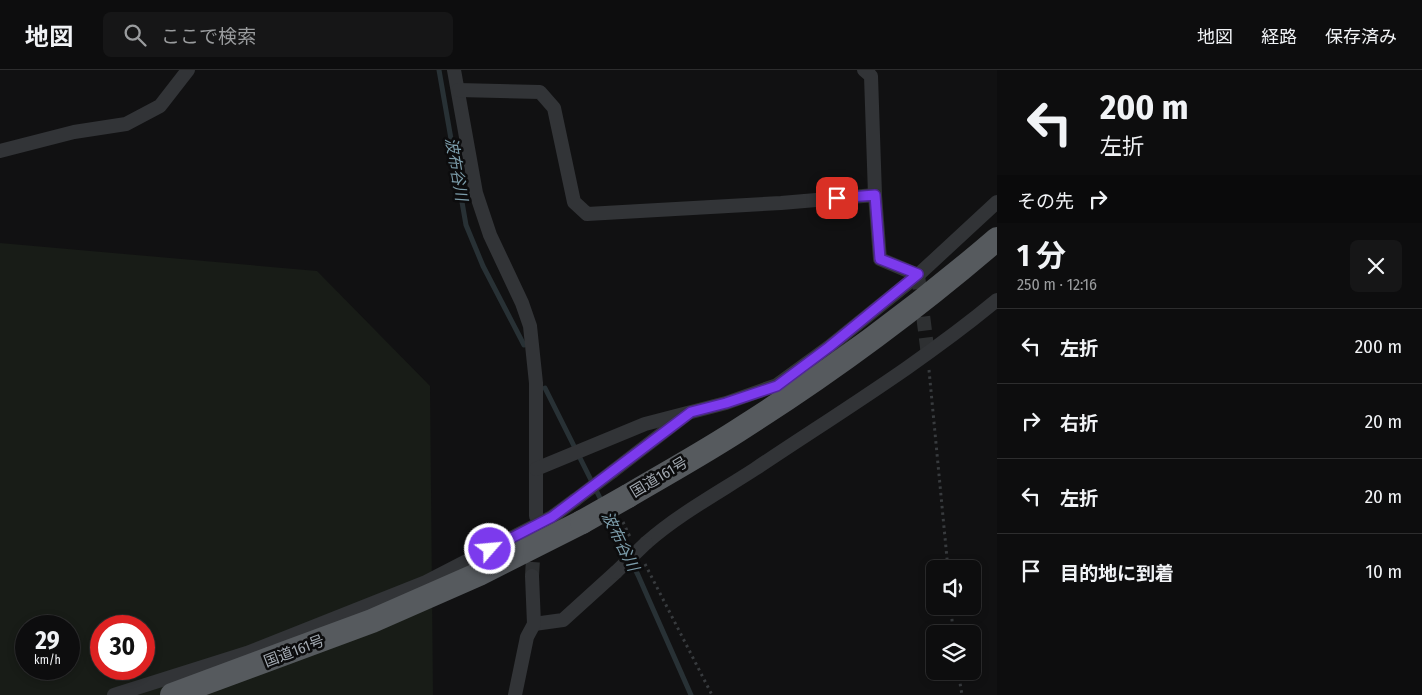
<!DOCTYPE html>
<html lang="ja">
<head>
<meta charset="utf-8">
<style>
  :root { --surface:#0d0d0e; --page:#161617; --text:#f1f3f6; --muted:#9a9c9e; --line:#2d2d2e }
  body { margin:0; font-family:"Fira Sans Condensed","Noto Sans JP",sans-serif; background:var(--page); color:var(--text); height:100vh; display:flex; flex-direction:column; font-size:19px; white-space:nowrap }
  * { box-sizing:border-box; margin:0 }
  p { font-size:16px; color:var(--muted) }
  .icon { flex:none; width:28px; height:28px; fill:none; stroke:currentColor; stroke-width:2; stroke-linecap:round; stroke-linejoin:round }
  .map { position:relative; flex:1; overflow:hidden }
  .panel { display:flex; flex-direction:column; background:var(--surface); width:425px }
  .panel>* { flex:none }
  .banner { background:#0d0d0e; color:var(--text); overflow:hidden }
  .fabs { position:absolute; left:926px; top:490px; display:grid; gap:10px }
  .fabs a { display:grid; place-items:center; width:55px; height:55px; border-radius:8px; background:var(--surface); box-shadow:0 2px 8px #0003,0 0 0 1px var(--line); font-size:25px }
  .speed { position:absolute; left:15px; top:545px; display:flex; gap:10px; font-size:25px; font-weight:700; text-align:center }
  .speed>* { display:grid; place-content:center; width:65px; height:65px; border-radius:50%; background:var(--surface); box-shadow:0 2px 8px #0003,0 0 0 1px var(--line); line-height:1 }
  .speed small { font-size:12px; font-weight:400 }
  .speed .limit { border:8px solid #d22; background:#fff; color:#111 }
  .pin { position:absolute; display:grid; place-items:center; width:42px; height:42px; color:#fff; margin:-21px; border-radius:10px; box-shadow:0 2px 8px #0006 }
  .me { position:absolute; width:55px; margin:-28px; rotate:63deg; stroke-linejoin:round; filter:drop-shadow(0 0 4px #0008) }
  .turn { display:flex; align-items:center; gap:18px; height:105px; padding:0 20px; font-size:22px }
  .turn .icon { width:65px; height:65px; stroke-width:2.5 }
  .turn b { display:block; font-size:35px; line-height:42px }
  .then { display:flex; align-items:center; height:48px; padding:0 20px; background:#0003; gap:10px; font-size:19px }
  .round { display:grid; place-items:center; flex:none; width:52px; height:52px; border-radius:8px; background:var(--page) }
  .head { display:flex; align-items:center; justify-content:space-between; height:85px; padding:0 20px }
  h1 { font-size:30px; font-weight:700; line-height:38px }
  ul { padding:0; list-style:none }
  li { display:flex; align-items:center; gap:15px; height:75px; padding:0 20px; border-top:1px solid var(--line) }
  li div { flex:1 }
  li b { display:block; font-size:19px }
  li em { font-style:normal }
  header { display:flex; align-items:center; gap:30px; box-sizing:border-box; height:70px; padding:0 25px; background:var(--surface); border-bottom:1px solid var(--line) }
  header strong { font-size:24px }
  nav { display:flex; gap:28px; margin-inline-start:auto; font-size:18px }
  .search { width:350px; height:45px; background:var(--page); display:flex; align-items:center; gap:12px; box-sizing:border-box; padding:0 18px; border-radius:8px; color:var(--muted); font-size:19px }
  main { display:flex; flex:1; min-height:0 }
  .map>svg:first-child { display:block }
</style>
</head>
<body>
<header>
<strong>地図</strong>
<div class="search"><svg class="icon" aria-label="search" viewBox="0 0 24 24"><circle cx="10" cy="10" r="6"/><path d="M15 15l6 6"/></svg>ここで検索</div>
<nav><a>地図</a><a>経路</a><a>保存済み</a></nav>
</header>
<main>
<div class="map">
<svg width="997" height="625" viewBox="0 0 997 625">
  <rect width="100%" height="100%" fill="#111112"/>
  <path fill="#181c17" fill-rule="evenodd" d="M0,173L317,201L430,316L433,625H0ZM26,556H69V599H26ZM101,556H144V599H101Z"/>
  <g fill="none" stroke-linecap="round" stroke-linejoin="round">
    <g stroke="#283135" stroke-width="5">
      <polyline points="439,0 466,155 483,196 524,275"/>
      <polyline points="545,318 603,434"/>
      <polyline points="607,444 638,505 691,625"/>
    </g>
    <g stroke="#2e3032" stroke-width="14" stroke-dasharray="14 7" stroke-linecap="butt">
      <polyline points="918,205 928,285"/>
      <polyline points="532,506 534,472"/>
    </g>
    <g stroke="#383b3e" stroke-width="3" stroke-dasharray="2.5 4" stroke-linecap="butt">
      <polyline points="929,300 948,499"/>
      <polyline points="623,452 631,469"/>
      <polyline points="645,494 712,625"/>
      <polyline points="951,536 953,564"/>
      <polyline points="958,601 962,625"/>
    </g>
    <g stroke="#323437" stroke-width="14">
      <polyline points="454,0 476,123 490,165 522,233 530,256 536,313 536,446"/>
      <polyline points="864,0 871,6 875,125"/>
      <polyline points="458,20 540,22 554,38 574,132 587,144 781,133 875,125 880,189 918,205"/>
      <polyline points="0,81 74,62 126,54 160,36 188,0"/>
      <polyline points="536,399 645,354 726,333 777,315 829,277 918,205 997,132"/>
      <polyline points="612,402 686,345"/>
      <path d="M646,473C679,444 718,423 755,399C837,344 921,293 997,230"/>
      <polyline points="534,554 563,550 616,502"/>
      <polyline points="114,625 247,583 426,512 552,447 575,430"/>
      <polyline points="515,625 527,567 534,554 532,506"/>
    </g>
    <g stroke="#565a5e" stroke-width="24">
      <path d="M628,426C667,403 707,381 745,356C833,300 918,237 997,169"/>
      <polyline points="172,625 372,551 479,504 582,452"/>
    </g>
    <g stroke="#323437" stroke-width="14">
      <polyline points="575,430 612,402"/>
      <polyline points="616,502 646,473"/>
    </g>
    <polyline stroke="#565a5e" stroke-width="24" points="582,452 628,426"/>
  </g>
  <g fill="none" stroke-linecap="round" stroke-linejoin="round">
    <defs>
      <polyline id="route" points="490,479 552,447 691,342 726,333 777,316 829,277 918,204 880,189 875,125 837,128"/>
    </defs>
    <use href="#route" stroke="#51269a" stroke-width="12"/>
    <use href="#route" stroke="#7c3aed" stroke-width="9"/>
  </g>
  <g text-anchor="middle" stroke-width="5" stroke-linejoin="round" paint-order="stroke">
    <g font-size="15" fill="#a3aab2" stroke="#0c0c0d">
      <text transform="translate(659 407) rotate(-31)" y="5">国道161号</text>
      <text transform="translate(294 581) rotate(-21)" y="5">国道161号</text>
    </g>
    <g font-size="16" font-style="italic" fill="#7c9dab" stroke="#0c0c0d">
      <text transform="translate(457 99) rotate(80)" y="6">波布谷川</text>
      <text transform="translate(621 471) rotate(64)" y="6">波布谷川</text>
    </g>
  </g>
</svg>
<div class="fabs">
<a><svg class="icon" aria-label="sound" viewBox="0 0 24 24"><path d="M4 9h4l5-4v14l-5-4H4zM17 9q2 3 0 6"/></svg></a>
<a><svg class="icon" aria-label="layers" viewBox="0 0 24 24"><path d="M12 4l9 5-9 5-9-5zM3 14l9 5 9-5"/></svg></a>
</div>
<div class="speed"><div>29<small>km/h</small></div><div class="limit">30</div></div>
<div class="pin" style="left:837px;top:128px;background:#d93025"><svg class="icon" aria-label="arrive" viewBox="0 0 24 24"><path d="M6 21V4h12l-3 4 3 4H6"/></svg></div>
<svg class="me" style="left:490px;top:479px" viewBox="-20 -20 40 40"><circle r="17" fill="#7c3aed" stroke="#fff" stroke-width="3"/><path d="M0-11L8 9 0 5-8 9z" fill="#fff"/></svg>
</div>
<section class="panel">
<div class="banner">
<div class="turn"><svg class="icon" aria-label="left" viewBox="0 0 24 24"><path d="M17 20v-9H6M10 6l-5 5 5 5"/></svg><div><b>200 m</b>左折</div></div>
<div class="then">その先<svg class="icon" aria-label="right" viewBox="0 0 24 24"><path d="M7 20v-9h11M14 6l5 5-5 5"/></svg></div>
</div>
<div class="head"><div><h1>1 分</h1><p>250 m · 12:16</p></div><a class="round"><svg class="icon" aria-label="close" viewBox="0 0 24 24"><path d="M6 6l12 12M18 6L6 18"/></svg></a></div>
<ul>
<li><svg class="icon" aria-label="left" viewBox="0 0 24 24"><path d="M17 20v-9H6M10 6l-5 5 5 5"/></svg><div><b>左折</b></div><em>200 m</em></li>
<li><svg class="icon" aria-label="right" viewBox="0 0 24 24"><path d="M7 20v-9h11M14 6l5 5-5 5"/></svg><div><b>右折</b></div><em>20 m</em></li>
<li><svg class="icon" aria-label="left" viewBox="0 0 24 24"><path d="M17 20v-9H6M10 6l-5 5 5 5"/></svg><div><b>左折</b></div><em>20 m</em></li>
<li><svg class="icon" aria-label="arrive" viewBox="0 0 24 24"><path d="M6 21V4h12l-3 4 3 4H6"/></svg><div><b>目的地に到着</b></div><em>10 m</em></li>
</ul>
</section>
</main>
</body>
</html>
